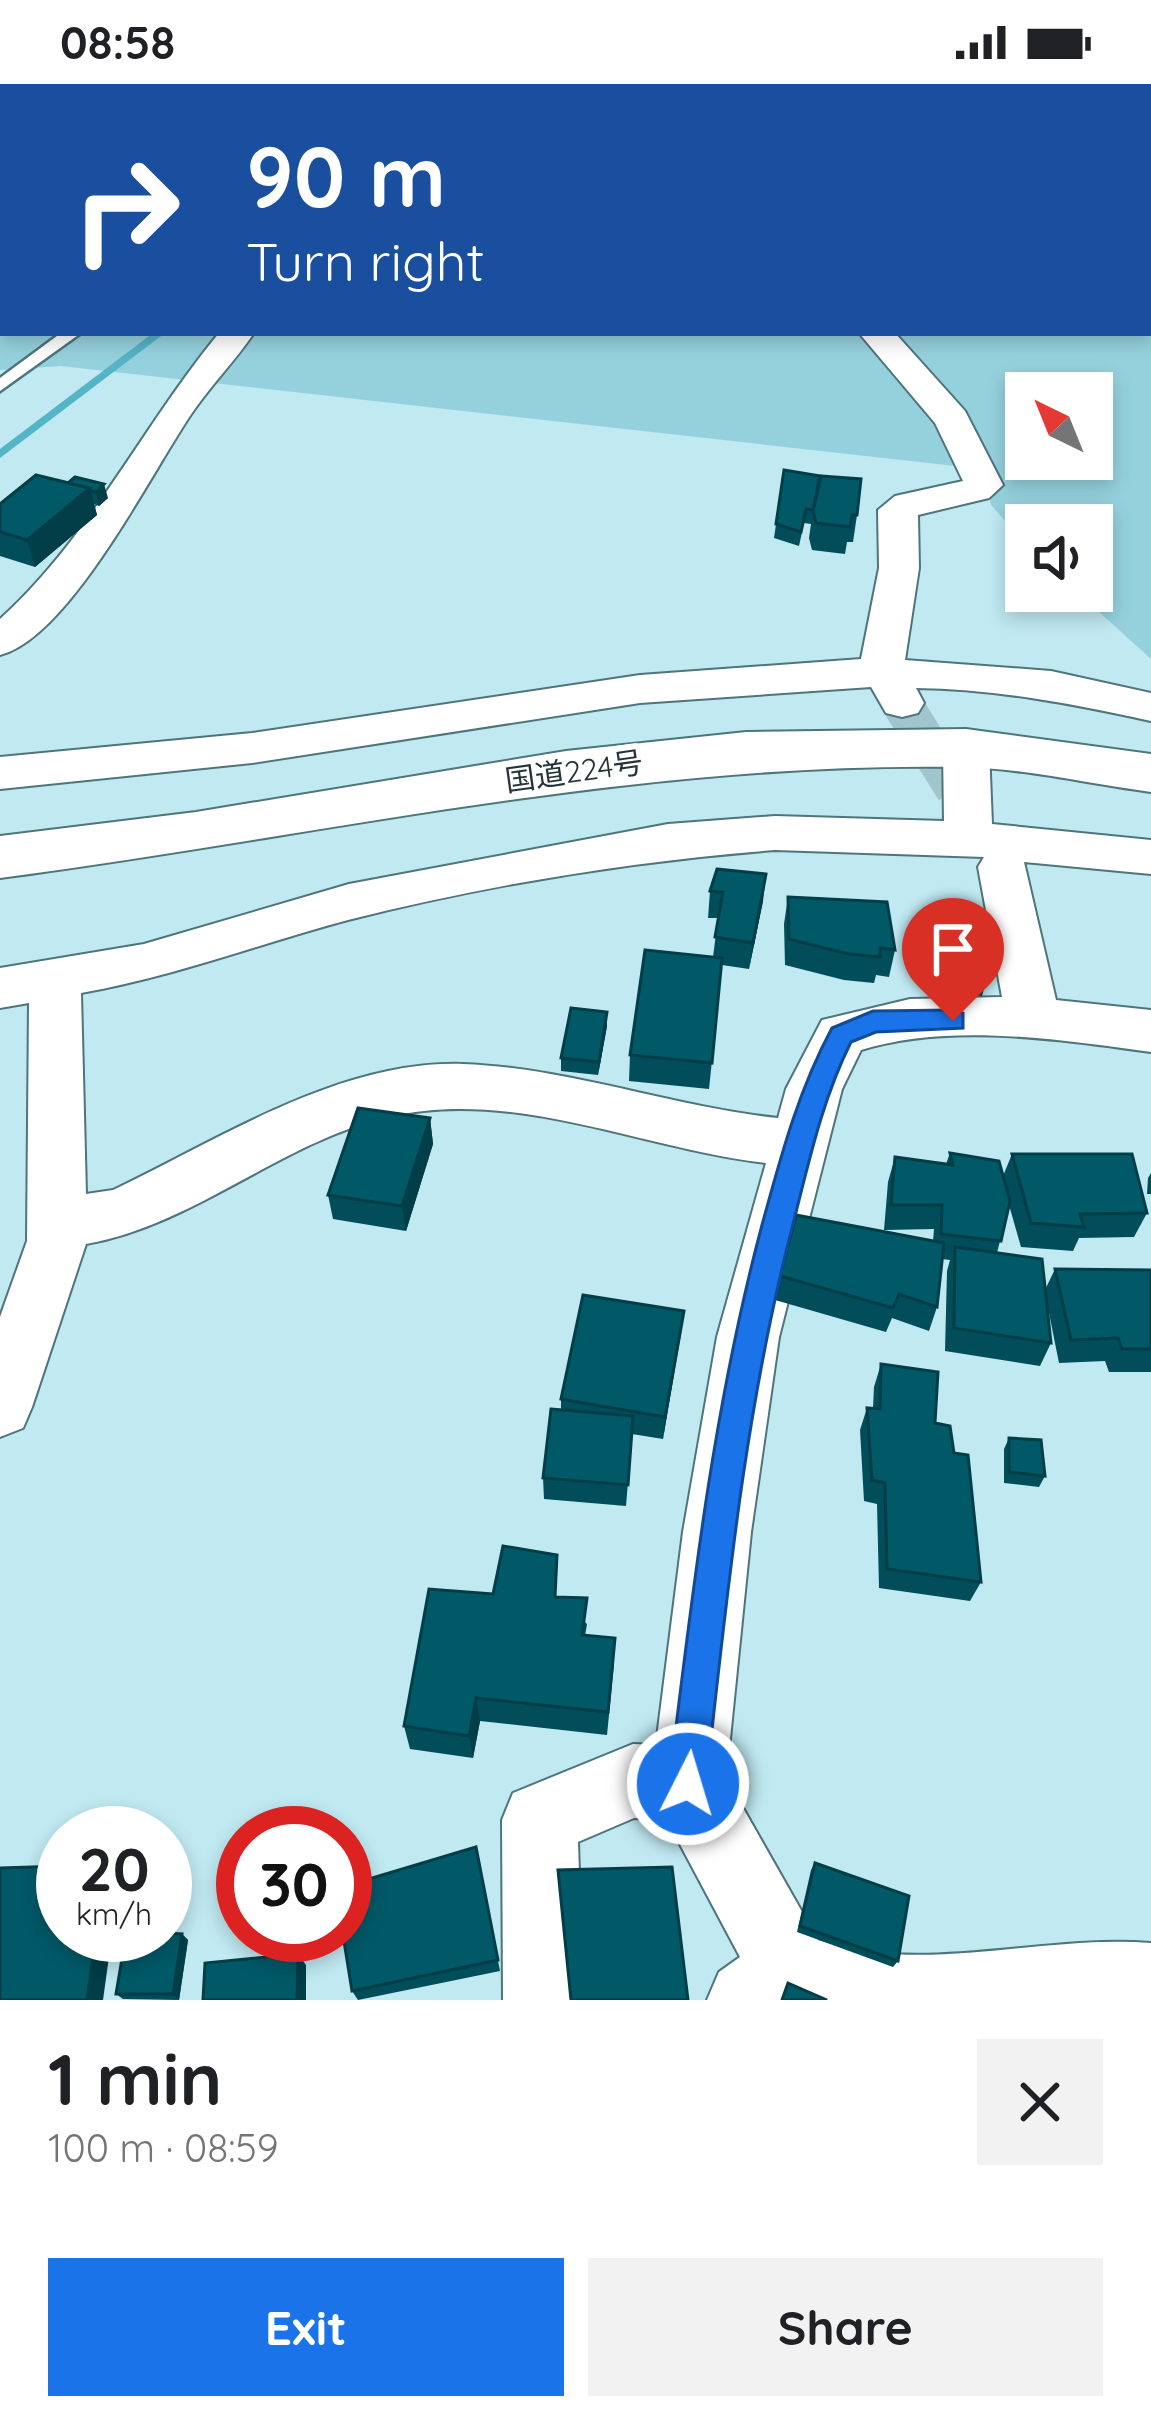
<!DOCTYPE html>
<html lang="en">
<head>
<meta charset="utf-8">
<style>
  :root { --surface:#fff; --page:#f2f2f2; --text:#202124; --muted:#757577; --accent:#1a73e8 }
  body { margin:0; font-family:Quicksand,"Noto Sans JP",sans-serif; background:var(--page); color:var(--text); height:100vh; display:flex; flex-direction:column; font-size:45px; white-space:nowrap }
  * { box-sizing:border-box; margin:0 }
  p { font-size:39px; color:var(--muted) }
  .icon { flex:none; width:66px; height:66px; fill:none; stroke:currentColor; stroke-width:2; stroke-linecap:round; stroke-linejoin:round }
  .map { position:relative; height:1916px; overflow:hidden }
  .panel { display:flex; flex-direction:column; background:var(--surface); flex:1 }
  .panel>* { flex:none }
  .banner { position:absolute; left:0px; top:0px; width:1152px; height:252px; box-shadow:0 6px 18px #0003; background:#1a4fa0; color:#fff; overflow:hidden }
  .needle { width:78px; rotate:317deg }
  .tools { position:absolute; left:1005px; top:288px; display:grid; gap:24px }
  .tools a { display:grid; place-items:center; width:108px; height:108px; border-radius:0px; background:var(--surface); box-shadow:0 6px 18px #0003; font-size:60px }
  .speed { position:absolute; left:36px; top:1722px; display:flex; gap:24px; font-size:60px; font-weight:700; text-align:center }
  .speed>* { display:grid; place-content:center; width:156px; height:156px; border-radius:50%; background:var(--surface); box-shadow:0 6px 18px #0003; line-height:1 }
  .speed small { font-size:30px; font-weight:400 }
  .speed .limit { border:18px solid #d22; background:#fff; color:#111 }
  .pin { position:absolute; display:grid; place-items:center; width:102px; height:102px; color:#fff; margin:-123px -51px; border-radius:50% 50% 50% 0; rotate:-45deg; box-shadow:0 0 12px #0007 }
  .pin .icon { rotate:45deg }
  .me { position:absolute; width:132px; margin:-66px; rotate:5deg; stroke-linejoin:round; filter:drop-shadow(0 0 9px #0008) }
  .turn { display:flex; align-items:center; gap:42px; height:252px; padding:0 48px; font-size:54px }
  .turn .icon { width:156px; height:156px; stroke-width:2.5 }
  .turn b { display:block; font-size:84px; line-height:102px }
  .round { display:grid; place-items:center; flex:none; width:126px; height:126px; border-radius:0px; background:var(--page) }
  .headline { display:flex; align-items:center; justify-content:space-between; height:204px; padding:0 48px }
  h1 { font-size:72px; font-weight:700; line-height:90px }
  .button { display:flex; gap:24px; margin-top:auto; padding:24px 48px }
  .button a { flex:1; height:138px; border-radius:0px; background:var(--accent); color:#fff; font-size:48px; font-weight:700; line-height:138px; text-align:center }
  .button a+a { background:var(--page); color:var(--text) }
  .status { display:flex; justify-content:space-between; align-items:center; height:84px; padding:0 60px; background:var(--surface); direction:ltr }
  .status svg { height:33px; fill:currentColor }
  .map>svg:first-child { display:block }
</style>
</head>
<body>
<div class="status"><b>08:58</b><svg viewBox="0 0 49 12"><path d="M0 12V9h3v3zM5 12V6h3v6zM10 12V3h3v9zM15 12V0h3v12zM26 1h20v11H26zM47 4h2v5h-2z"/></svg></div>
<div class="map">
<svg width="1151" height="1916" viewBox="0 0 1151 1916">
  <rect width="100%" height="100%" fill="#c0e9f2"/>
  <path fill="#95d1dd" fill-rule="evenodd" d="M0,0H1151V575L1076,507H1092V441H1026V460L991,421L982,385L61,282L0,286ZM3,3H1149V249H3ZM1026,309H1092V375H1026Z"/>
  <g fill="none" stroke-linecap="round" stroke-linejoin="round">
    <g fill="#55b4c6" fill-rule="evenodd">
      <polygon points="438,0 446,0 444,3 436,3"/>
      <polygon points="153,249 165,249 0,374 0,365"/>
    </g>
    <polyline stroke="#a1c5cd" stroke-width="40" stroke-dasharray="40 21" stroke-linecap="butt" points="902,620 958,709"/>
    <defs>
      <g id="lane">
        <polygon points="219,0 233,0 218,3"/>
        <polygon points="61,249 81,249 0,307 0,294"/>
      </g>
      <g id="street">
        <polygon points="350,0 378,0 348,3"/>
        <path d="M219,249H254C235,277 211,301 192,329C151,389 69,554 0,571V535C89,455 143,341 219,249Z"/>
        <path d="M859,249H895L965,327L1003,401L989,414L918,431L919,484L905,576L1051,587L1151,609V637C1073,620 996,605 916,604L924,619L918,629L902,633L886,629L871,603L640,619L252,679L0,705V673L252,649L640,591L861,575L879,484L878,426L895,412L963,397L935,339Z"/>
        <path d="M966,649L982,653L989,664L992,740L1151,756V790L1024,778L1056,916L1151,926V968C1059,956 951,938 861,966L842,1005L779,1253L751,1448L726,1694L818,1856C924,1892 1041,1850 1151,1859V1916H707L719,1888L740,1873L667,1736L634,1734L578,1758L583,1916H503L502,1736L513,1709L633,1660L656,1661L683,1448L717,1253L766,1079C642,1065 514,1003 388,1033C281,1058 195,1141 86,1160L32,1323L23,1344L0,1353V1233L27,1157L29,919L0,924V884L144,860L349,800L668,740L775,732L944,737L943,664L950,653ZM775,766L984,773L978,783L1002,913L910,915L822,936L786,1005L778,1034C672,1023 570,984 463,980C340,976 220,1055 113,1106L86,1110L81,909C173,893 258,860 348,836C486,801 633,777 775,766Z"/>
      </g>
      <path id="highway" d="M966,645L1151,670V708C1089,700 1023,684 961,683C636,677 320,752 0,794V752L196,728L566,667L746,648Z"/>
    </defs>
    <use href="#lane" stroke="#4e747c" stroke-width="5"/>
    <use href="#street" stroke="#4e747c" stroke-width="4"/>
    <use href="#highway" stroke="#4e747c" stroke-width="4"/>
    <use href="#lane" fill="#fff" fill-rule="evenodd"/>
    <use href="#street" fill="#fff" fill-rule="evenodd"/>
    <use href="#highway" fill="#fff" fill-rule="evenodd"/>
  </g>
  <g fill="#014d59">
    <polygon points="784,386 857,431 853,458 847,458 845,470 812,466 809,454 811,440 804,439 799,462 774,454"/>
    <polygon points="75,393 108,414 99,422 94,420 97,431 35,483 0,472 0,420 68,399"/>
    <polygon points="717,785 763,817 749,885 722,881 709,1005 629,997 630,971 713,873 718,834 708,834 710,807"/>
    <polygon points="788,813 895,866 889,893 876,891 874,899 844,896 785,881 784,840"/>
    <polygon points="933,828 983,859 979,872 986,898 982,912 941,909 929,842"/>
    <polygon points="607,928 607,942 598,991 561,987 561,974"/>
    <polygon points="430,1034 433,1060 406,1147 333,1135 328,1111"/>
    <polygon points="950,1069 1003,1092 1012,1070 1147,1129 1134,1153 1079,1154 1073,1167 1021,1163 1009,1121 997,1169 1045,1206 1055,1185 1151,1186 1151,1288 1109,1288 1105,1277 1059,1279 1047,1219 1051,1259 1040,1282 945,1267 947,1187 950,1176 942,1175 937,1223 929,1247 892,1234 886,1248 775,1216 780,1192 933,1157 934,1145 884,1146 888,1098 895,1073 946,1080"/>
    <polygon points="1151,1089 1151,1110 1147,1110 1148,1094"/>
    <polygon points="684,1227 663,1355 632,1350 626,1422 544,1415 543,1394 561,1326 561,1315"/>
    <polygon points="881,1280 935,1339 954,1369 981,1498 970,1517 879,1504 877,1420 864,1417 860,1346 867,1324 873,1324 874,1303"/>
    <polygon points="1009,1354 1045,1392 1039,1403 1004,1399 1004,1365"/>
    <polygon points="493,1510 557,1513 587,1540 585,1552 614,1580 607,1651 480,1637 473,1674 410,1665 404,1642"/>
    <polygon points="476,1763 500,1887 358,1916 352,1907"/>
    <polygon points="815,1779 898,1877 893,1883 797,1848 811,1786"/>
    <polygon points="182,1850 188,1856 179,1916 123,1915 116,1910"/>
  </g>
  <g fill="#013e48">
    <polygon points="104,400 108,414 99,422 96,408"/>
    <polygon points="90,404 97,431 35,483 27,456"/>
    <polygon points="766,790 763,817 749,885 753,859"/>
    <polygon points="607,928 607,942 598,991 599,978"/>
    <polygon points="430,1034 433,1060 406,1147 402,1122"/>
    <polygon points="684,1227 681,1250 663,1355 665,1333"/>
    <polygon points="476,1614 480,1637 473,1674 469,1652"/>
    <polygon points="182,1850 188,1856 179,1916 173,1910"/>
    <polygon points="96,1851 112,1851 103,1916 87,1916"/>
    <polygon points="298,1870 306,1881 306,1916 297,1916"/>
  </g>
  <g fill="#015967" stroke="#013e48" stroke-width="3">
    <polygon points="784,386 820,392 813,426 806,425 801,448 776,440"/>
    <polygon points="36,391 90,404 27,456 0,448 0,420"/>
    <polygon points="821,392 861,395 857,431 852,431 850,443 816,439 813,427"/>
    <polygon points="75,393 104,400 96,408 88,406 90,404 68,399"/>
    <polygon points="717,785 766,790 753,859 715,853 723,808 710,807"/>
    <polygon points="788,813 887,818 895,866 880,864 880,873 849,870 789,855"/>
    <polygon points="933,828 971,829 983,859 975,862 986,898 944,895"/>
    <polygon points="645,866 722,874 712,979 630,971"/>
    <polygon points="571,924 607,928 599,978 561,974"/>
    <polygon points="358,1024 430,1034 402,1122 328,1111"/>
    <polygon points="950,1069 999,1077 1010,1117 1001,1157 941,1150 942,1121 891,1121 895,1073 953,1081"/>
    <polygon points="1012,1070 1132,1070 1147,1129 1080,1130 1084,1143 1031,1139"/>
    <polygon points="796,1131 944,1159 937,1223 899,1210 893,1224 780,1192"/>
    <polygon points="955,1163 1042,1175 1051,1259 954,1244"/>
    <polygon points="1055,1185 1151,1186 1151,1265 1122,1265 1118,1254 1071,1256"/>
    <polygon points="583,1211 684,1227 665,1333 561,1315"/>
    <polygon points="881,1280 938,1288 935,1339 950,1342 954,1369 968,1371 981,1498 887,1485 885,1399 872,1396 867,1324 880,1325"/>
    <polygon points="551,1325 633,1332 628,1401 543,1394"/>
    <polygon points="1009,1354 1041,1356 1045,1392 1009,1388"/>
    <polygon points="503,1462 557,1471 555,1513 587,1514 582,1551 615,1554 608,1628 476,1614 469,1652 404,1642 429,1505 493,1510"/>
    <polygon points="476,1763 498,1876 352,1907 343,1851 345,1851 345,1802"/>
    <polygon points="815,1779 909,1812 898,1877 800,1842"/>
    <polygon points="63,1782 63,1851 96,1851 87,1916 0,1916 0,1784"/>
    <polygon points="672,1783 688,1916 571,1916 558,1786"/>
    <polygon points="165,1849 182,1850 173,1910 116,1910 126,1851 165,1851"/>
    <polygon points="298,1870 297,1916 203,1916 205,1879"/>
    <polygon points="788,1899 827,1916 782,1916"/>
  </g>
  <path fill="#1a73e8" stroke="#114b97" stroke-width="3" d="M953,926L963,929V944L876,948L851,958C822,1016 809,1078 793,1140C745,1324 727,1511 706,1700L701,1713L688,1719L674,1713L669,1700C692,1512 713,1324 762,1141C781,1072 798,1007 832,944L873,927Z"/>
  <g text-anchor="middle" stroke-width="12" stroke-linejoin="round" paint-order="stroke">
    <g font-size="30" fill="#243438" stroke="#fff">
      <text transform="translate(574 688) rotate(-8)" y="10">国道224号</text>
    </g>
  </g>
</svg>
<div class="tools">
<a><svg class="needle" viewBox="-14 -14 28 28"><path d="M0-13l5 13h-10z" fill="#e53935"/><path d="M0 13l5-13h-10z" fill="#757577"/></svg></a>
<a><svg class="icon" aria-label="sound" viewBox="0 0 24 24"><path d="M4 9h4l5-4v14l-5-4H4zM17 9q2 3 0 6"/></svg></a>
</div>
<div class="speed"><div>20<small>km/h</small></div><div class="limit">30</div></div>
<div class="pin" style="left:953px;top:937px;background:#d93025"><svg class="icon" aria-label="arrive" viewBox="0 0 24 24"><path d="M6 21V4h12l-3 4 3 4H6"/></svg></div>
<svg class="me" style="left:688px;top:1700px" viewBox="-20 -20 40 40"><circle r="17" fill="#1a73e8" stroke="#fff" stroke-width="3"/><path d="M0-11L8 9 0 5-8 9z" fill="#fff"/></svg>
<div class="banner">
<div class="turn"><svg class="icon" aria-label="right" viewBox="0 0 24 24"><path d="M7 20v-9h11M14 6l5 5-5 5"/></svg><div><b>90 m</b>Turn right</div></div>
</div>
</div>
<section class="panel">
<div class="headline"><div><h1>1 min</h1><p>100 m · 08:59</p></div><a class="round"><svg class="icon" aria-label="close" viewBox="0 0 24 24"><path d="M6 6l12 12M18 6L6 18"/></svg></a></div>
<div class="button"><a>Exit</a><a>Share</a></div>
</section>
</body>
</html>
